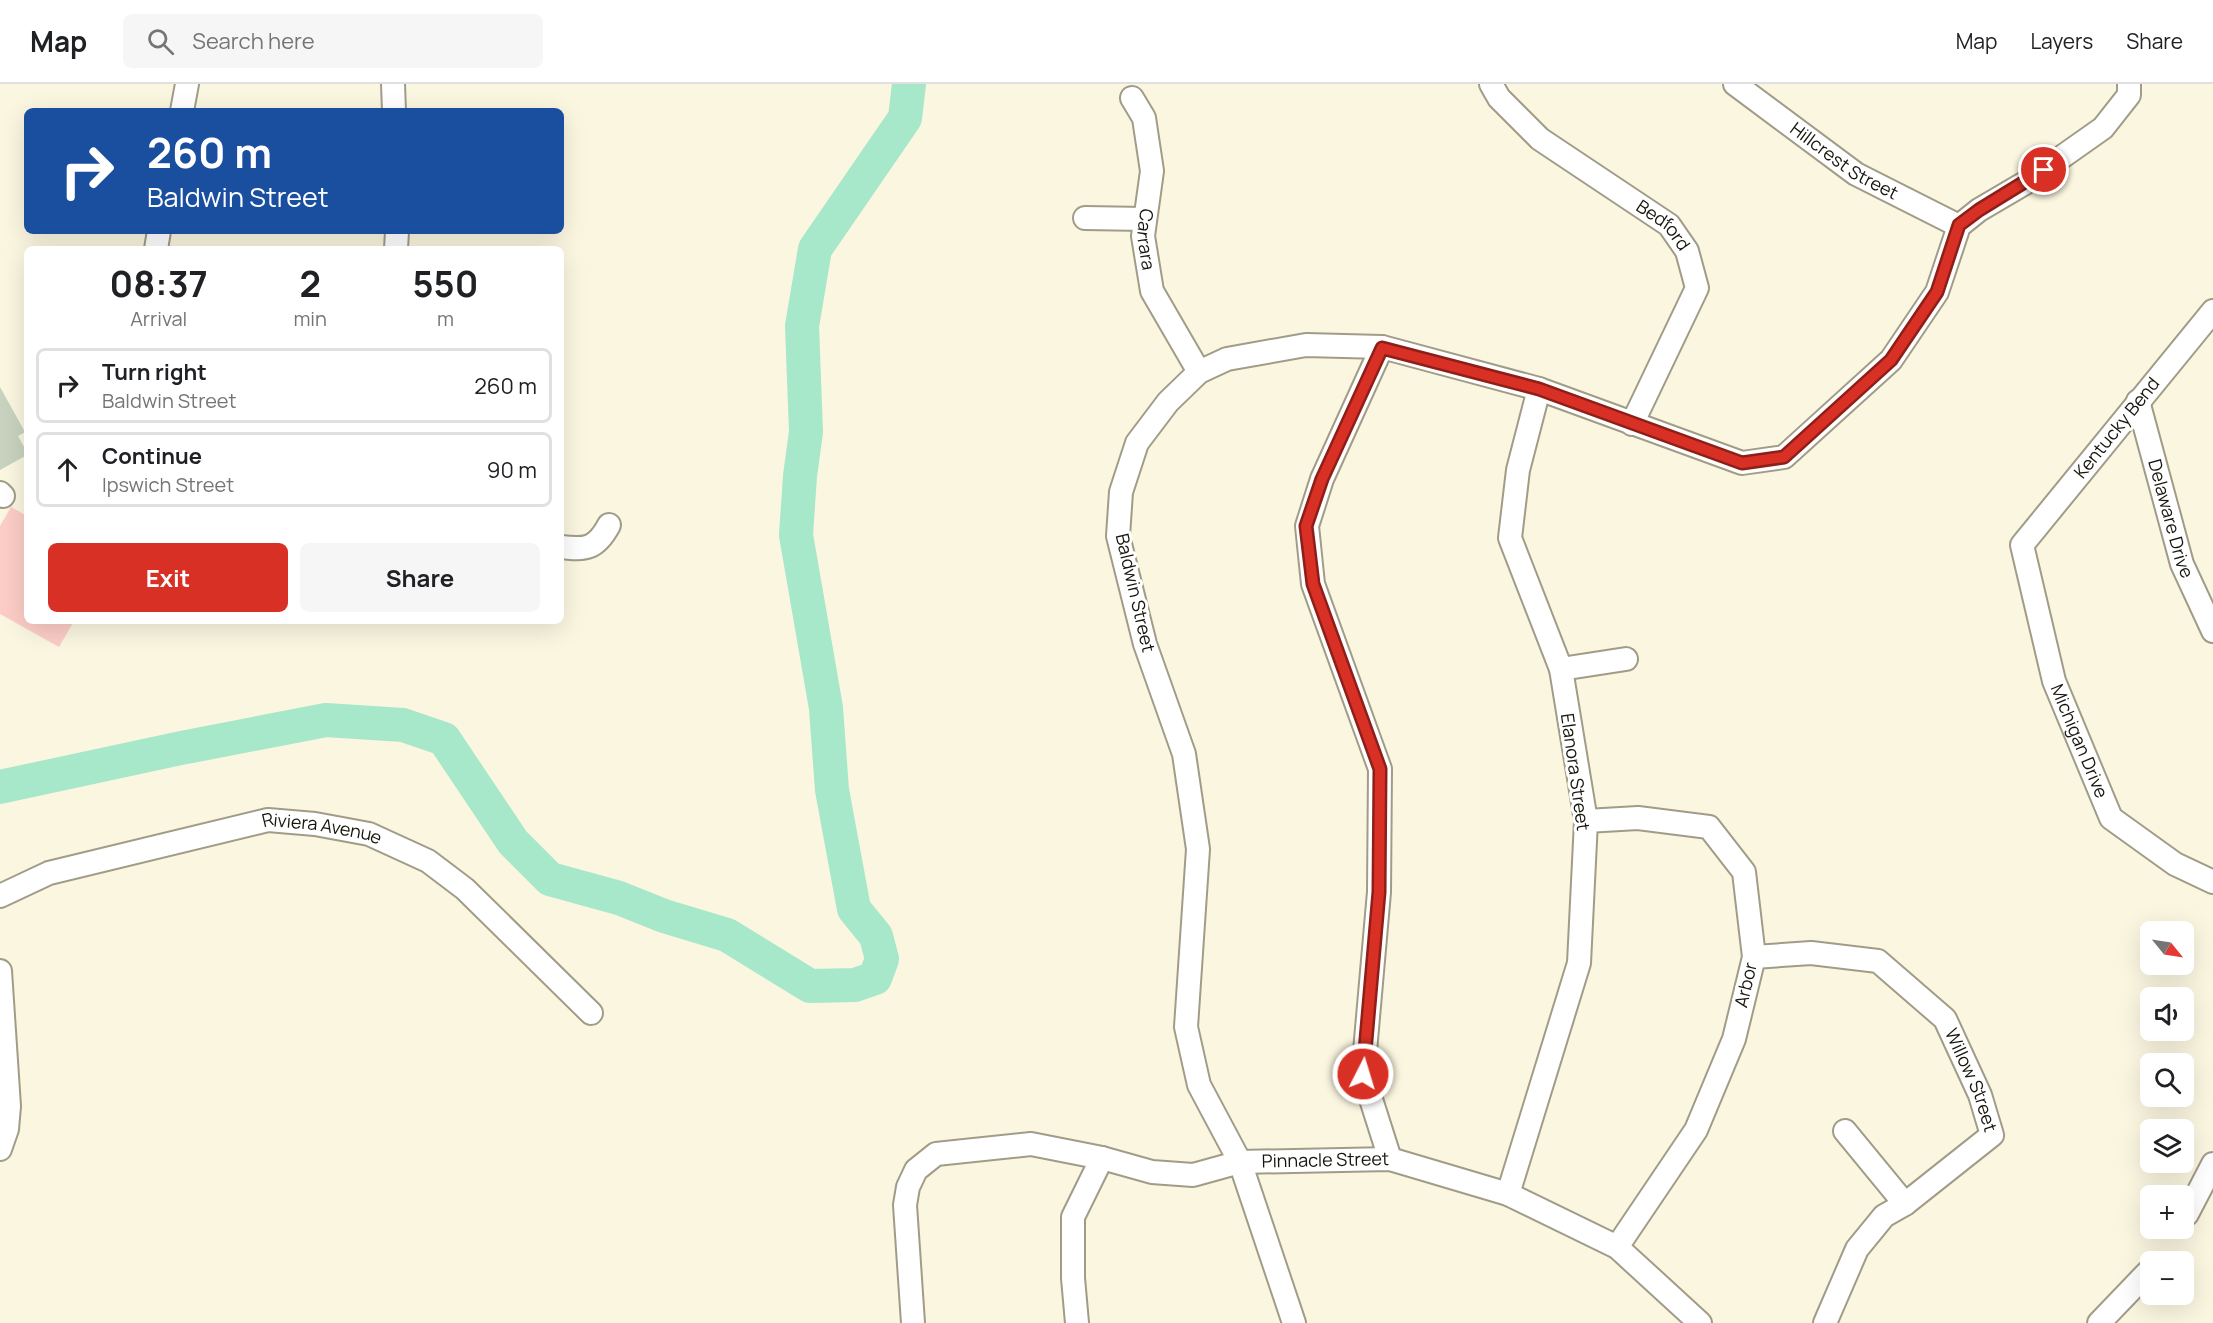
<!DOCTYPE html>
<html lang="en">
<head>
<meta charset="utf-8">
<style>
  :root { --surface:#fff; --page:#f6f6f6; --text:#202124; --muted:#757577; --line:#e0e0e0; --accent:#d93025 }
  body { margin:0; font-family:Manrope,sans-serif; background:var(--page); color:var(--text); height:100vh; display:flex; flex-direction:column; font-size:22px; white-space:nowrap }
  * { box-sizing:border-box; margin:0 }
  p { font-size:20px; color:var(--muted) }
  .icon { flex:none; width:33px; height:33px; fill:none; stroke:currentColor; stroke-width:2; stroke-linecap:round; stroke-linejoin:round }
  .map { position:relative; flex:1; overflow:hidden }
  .details { position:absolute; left:24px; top:162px; width:540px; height:378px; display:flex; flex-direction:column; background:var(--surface); border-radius:9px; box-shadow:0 6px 24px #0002 }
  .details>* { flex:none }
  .guide { position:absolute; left:24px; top:24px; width:540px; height:126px; border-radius:9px; box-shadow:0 6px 24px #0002; background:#1a4fa0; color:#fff; overflow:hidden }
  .needle { width:39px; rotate:120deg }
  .controls { position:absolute; left:2140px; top:837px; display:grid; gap:12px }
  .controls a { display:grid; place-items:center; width:54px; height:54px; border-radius:9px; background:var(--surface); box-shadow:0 6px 24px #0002; font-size:30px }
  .pin { position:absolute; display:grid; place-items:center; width:51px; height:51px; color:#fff; margin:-26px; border:3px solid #fff; border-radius:50%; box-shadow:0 2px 6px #0007 }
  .me { position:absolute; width:66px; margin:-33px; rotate:5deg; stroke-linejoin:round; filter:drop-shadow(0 0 4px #0008) }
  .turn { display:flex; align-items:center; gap:21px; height:126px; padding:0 24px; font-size:27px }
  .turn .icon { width:78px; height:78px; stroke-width:2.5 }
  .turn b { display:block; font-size:42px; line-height:51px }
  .eta { display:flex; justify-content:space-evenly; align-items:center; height:102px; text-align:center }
  .eta b { font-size:36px; font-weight:700; line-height:42px }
  .primary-button { display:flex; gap:12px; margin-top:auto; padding:12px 24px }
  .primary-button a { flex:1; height:69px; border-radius:9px; background:var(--accent); color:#fff; font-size:24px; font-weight:700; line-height:69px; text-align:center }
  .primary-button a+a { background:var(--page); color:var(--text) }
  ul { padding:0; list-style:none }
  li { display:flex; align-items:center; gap:18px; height:75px; margin:0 12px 9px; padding:0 12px; border:3px solid var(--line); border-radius:9px }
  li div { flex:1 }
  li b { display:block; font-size:22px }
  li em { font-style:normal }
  header { display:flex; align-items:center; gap:36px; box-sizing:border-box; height:84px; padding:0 30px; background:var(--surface); border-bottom:2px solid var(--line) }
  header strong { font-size:28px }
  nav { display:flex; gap:33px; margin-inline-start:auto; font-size:21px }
  .search { width:420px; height:54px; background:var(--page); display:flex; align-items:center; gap:15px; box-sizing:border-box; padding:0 21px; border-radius:9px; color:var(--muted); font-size:22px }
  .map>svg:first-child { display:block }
</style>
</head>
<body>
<header>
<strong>Map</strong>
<div class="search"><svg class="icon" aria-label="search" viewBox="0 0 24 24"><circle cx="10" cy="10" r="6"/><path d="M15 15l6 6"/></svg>Search here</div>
<nav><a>Map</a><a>Layers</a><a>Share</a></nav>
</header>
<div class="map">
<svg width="2213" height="1239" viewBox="0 0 2213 1239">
  <rect width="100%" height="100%" fill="#fbf6e0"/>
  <polygon fill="#fccdc6" points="11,423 27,432 27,537 74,537 59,563 0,530 0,442"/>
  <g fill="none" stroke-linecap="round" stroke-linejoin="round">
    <polyline stroke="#a7e7ca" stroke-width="34" points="0,703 181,664 326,636 403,641 444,655 513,758 550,795 619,814 664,832 727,851 810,902 855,901 875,894 882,875 876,852 854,825 832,706 826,624 796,451 800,392 806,348 802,242 815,165 905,34 909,0"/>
  </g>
  <polygon fill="#c8d3bf" points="0,303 25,348 18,352 27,368 27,371 0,386"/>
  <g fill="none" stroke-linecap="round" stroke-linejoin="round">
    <defs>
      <g id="minor">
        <polyline points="393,0 394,27"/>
        <path id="s1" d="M1491,0L1499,14L1540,55L1669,141L1687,167L1697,204L1632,340"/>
        <path id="s2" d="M1735,0L1856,90L1959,142"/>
        <path id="s3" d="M1132,14L1144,34L1152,87L1143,152L1152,207L1199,288"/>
        <polyline points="182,27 187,0"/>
        <polyline points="1085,134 1145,135"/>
        <polyline points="156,165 159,147"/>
        <polyline points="396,165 397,147"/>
        <path id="s4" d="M2213,227L2022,461L2054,597L2111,734L2175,780L2213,798"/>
        <polyline points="1382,263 1322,395 1307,442 1313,500 1380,685 1379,808 1363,990 1390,1075"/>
        <path id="s5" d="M2138,317L2182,480L2213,547"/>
        <polyline points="0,409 3,412"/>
        <path d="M561,463C586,466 596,465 609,441"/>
        <polyline points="1561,585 1626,575"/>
        <polyline points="1586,737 1638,734 1709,743 1744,788 1754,873 1734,955 1696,1046 1617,1163"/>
        <path id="s6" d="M0,812L49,789L268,736L315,740L369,750L428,777L465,805L591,929"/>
        <path id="s7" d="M1754,873L1811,869L1878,877L1945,935L1980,1011L1992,1051L1905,1120L1884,1132L1857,1165L1825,1239"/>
        <polyline points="0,887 9,1022 7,1045 0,1065"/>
        <polyline points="1845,1047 1905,1120"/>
        <polyline points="1508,1110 1579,879 1586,737 1561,585 1510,454 1518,386 1539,305"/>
        <polyline points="2187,1130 2213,1080"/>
        <path id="s8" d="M913,1239L905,1121L908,1103L916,1086L936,1070L1031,1060L1102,1074L1152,1088L1193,1091L1240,1078L1390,1075L1508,1110L1617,1163L1700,1239"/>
        <polyline points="1077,1239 1073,1194 1073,1133 1102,1074"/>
        <polyline points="1294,1239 1240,1078 1199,1001 1186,943 1198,765 1184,670 1145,560 1118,452 1121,408 1137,359 1168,318 1199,288 1227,275 1306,261 1382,263 1539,305 1742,379 1784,373 1891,276 1937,208 1959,142 1979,126 2025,99 2103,44 2129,11 2129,0"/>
        <polyline points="2099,1239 2147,1189"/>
      </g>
    </defs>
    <use href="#minor" stroke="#a19c88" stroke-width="26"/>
    <use href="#minor" stroke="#fff" stroke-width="22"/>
  </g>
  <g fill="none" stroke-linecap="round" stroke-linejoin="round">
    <defs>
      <polyline id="route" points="1363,990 1379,808 1380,685 1313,500 1306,442 1322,395 1382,264 1539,305 1742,379 1784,373 1891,276 1937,208 1959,141 1979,126 2044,86"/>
    </defs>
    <use href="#route" stroke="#8d1f18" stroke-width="15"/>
    <use href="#route" stroke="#d93025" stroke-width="10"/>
  </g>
  <g text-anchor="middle" stroke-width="6" stroke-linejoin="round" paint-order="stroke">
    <g font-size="18" fill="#16150d" stroke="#fff">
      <text dy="6" stroke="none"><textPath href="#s2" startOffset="134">Hillcrest Street</textPath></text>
      <text dy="6" stroke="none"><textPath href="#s1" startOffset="225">Bedford</textPath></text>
      <text dy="6" stroke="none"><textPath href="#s3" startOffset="146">Carrara</textPath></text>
      <text transform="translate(2117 344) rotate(-51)" y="6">Kentucky Bend</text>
      <text dy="6" stroke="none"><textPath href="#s5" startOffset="122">Delaware Drive</textPath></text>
      <text transform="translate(1135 509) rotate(77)" y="6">Baldwin Street</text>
      <text dy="6" stroke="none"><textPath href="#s4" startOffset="507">Michigan Drive</textPath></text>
      <text transform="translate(1575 688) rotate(82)" y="6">Elanora Street</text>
      <text dy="6" stroke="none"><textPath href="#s6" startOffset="334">Riviera Avenue</textPath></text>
      <text transform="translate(1746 901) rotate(-77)" y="6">Arbor</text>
      <text dy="6" stroke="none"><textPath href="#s7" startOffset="280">Willow Street</textPath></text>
      <text dy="6" stroke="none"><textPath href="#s8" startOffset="576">Pinnacle Street</textPath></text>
    </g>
  </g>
</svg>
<div class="controls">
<a><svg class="needle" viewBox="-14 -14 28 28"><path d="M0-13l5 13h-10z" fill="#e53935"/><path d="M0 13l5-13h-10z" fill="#757577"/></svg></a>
<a><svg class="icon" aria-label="sound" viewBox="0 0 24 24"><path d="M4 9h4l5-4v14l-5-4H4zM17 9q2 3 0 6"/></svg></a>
<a><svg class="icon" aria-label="search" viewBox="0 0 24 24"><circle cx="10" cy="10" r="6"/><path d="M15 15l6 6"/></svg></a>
<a><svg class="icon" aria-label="layers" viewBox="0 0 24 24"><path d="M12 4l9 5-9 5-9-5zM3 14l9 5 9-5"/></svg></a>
<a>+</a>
<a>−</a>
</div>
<div class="pin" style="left:2044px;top:86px;background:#d93025"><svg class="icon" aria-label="arrive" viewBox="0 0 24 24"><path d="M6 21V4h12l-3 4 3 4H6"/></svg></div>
<svg class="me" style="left:1363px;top:990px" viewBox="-20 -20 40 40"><circle r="17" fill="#d93025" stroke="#fff" stroke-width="3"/><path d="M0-11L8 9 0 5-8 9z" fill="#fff"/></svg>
<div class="guide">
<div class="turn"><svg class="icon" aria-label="right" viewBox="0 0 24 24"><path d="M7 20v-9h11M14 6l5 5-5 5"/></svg><div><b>260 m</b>Baldwin Street</div></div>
</div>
<section class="details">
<div class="eta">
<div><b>08:37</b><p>Arrival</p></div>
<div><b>2</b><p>min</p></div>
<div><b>550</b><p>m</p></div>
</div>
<ul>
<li><svg class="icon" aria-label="right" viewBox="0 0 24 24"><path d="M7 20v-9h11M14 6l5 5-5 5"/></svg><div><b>Turn right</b><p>Baldwin Street</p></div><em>260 m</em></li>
<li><svg class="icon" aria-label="ahead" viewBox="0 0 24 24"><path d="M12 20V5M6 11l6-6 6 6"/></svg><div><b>Continue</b><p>Ipswich Street</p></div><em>90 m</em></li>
</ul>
<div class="primary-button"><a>Exit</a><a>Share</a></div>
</section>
</div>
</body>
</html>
